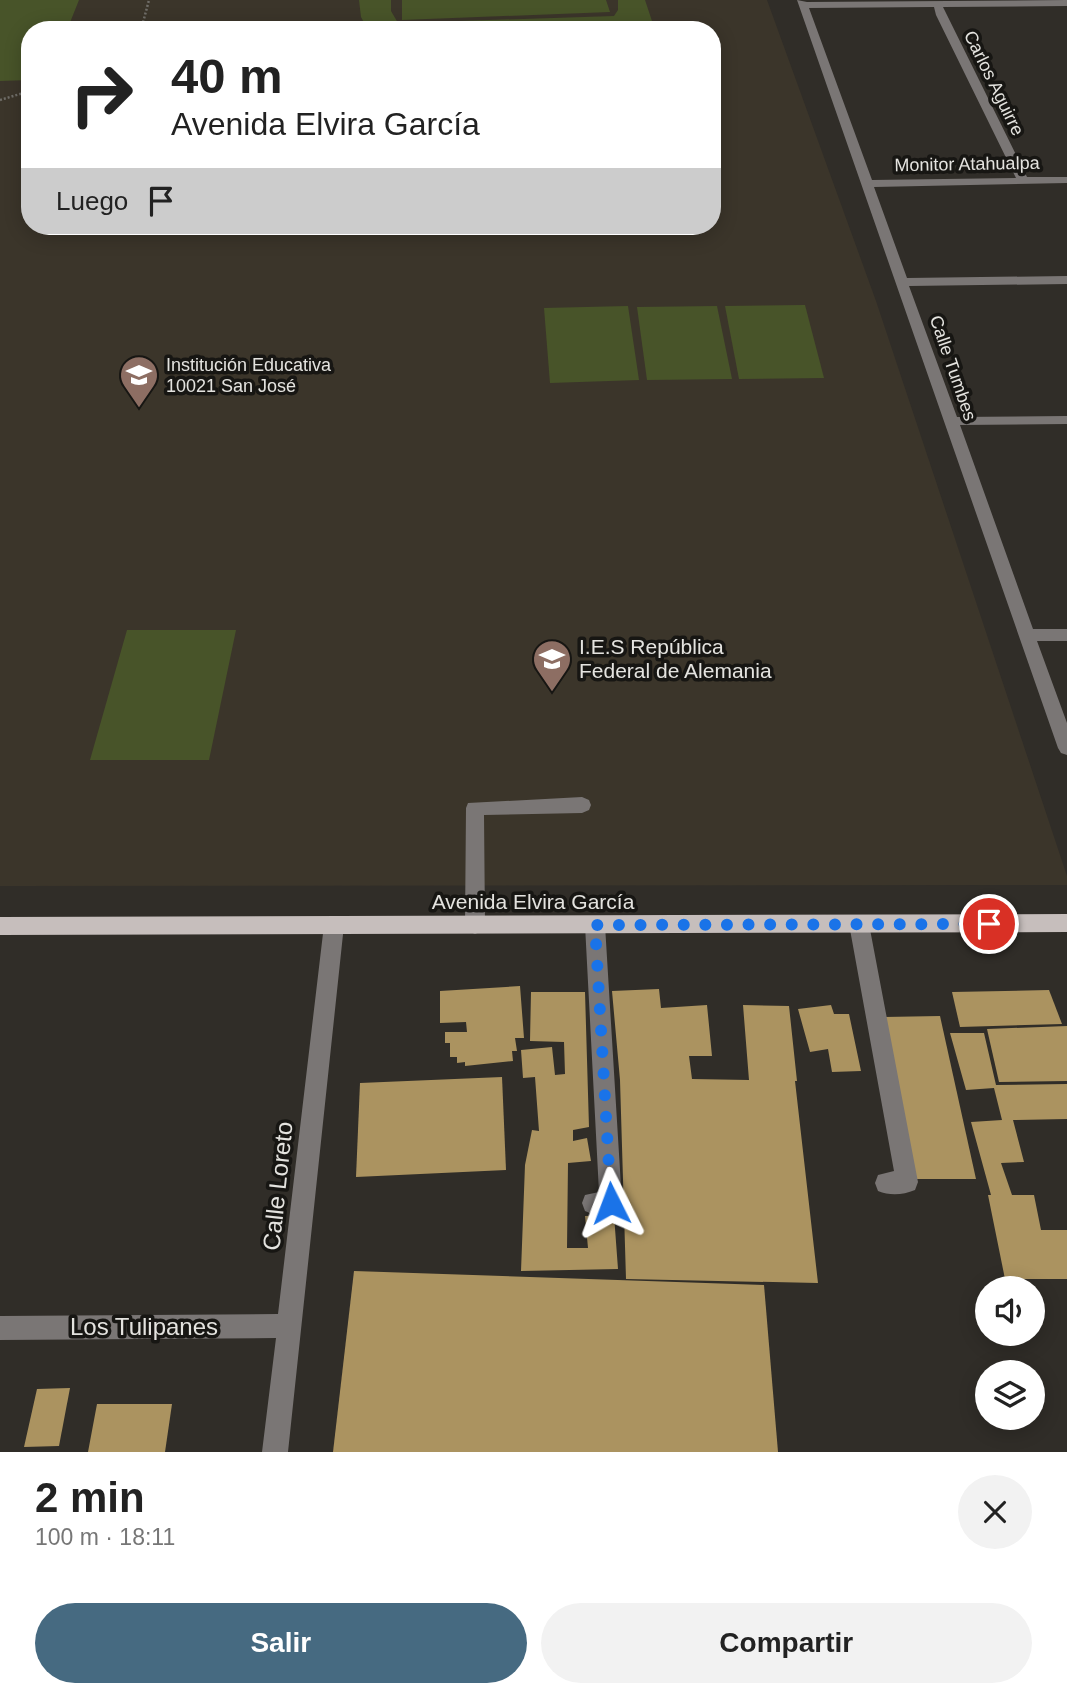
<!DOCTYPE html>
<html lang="es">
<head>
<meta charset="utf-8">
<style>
  :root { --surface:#fff; --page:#f2f2f2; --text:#222; --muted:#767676; --accent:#466a81 }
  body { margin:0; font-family:Helvetica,sans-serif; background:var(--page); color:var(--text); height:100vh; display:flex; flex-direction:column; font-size:26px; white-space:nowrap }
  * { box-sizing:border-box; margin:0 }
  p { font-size:23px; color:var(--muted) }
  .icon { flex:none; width:38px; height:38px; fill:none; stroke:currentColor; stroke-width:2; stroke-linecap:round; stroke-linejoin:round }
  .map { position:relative; height:1452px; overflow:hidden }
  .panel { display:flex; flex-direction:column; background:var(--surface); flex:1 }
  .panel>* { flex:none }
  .banner { position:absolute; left:21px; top:21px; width:700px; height:214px; border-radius:28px; box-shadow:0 4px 18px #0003; background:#fff; color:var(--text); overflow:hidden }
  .fabs { position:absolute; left:975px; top:1276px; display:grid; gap:14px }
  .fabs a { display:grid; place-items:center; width:70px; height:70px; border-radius:50%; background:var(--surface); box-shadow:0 4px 18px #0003; font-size:35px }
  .pin { position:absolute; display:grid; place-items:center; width:60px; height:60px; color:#fff; margin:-30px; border:4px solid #fff; border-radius:50%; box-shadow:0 2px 7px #0007 }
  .me { position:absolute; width:77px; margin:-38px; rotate:357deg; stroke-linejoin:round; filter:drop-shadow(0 0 5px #0008) }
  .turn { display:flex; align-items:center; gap:24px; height:147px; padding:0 35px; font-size:32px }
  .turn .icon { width:91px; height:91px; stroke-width:2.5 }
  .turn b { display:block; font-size:49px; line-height:60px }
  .then { display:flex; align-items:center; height:66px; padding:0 35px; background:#0003; gap:14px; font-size:26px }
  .round { display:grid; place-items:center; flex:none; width:74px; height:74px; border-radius:37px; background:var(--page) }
  .head { display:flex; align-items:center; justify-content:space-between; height:119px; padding:0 35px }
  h1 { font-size:42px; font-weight:600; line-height:52px }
  .cta { display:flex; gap:14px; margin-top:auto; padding:14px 35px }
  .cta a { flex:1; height:80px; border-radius:42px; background:var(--accent); color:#fff; font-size:28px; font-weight:600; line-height:80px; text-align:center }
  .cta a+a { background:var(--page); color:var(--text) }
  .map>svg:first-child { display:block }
</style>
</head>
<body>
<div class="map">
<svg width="1067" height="1452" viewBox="0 0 1067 1452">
  <rect width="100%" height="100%" fill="#302d28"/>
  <path fill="#3b352a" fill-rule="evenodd" d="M0,0H767L876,301L1067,876V885L0,886ZM30,30H712V226H30Z"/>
  <g fill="#485429">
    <polygon points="0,0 79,0 67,30 30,30 30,80 0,81"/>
    <polygon points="359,0 391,0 391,11 398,23 614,16 618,10 618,0 645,0 655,30 368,30 361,17"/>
    <polygon points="402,0 606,0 610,12 402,20"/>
    <polygon points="805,305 824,378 739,379 725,306"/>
    <polygon points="628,306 639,380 550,383 544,308"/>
    <polygon points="717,306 732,379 647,380 637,307"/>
    <polygon points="127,630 236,630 209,760 90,760"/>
  </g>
  <g fill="#ab9360">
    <polygon points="520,986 524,1038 515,1038 517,1051 512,1051 513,1061 465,1066 465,1062 457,1063 457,1057 450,1057 450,1043 445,1043 445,1032 467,1032 466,1022 440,1023 440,991"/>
    <polygon points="659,989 661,1008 707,1005 712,1056 689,1056 692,1079 749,1080 743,1005 789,1006 797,1081 795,1081 818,1283 626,1279 620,1080 612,991"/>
    <polygon points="1049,990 1062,1024 960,1027 952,992"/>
    <polygon points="531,992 585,992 589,1127 573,1130 573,1141 587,1138 591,1161 568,1163 567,1248 588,1248 585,1216 614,1215 618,1269 521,1271 525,1165 532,1130 539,1131 535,1077 523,1078 521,1050 552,1047 555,1075 565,1074 564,1042 530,1041"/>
    <polygon points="831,1005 834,1014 849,1014 861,1071 832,1072 828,1049 810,1052 798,1009"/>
    <polygon points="940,1016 976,1179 915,1179 884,1017"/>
    <polygon points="1067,1026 1067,1081 999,1082 987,1029"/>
    <polygon points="950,1033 984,1033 996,1085 1067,1084 1067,1119 1013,1120 1024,1162 1001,1163 1012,1195 1034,1195 1041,1230 1067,1230 1067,1279 1005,1279 988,1195 991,1195 971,1122 1002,1120 994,1088 966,1090"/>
    <polygon points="502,1077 506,1170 356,1177 360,1083"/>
    <polygon points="354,1271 764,1285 778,1452 333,1452"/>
    <polygon points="70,1388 59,1446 24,1447 37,1389"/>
    <polygon points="97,1404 172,1404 165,1452 88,1452"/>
  </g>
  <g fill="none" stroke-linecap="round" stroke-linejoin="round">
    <g stroke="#706e69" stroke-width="2.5" stroke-dasharray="2 2" stroke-linecap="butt">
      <polyline points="141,30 149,0"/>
      <polyline points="0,100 30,91"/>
    </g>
    <g fill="#7a7675" fill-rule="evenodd">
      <path d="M797,0L807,2L1067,0V6L943,7L1027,177H1067V183L874,187L907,278L1067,276V284L909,286L957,417L1067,416V424L960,425L1033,629H1067V641H1037L1067,723V755L1061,753L1058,748ZM934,7L936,15L1016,178L872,180L809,8Z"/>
      <polygon points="582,797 589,800 591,805 589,810 582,813 484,815 485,925 482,931 475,934 468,931 465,925 466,808 468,803"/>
      <path d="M859,915L866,918L869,924L918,1182L915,1190C903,1195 890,1196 878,1191L875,1183L878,1175L894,1171L849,924L852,918Z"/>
      <polygon points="334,916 341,919 344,925 288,1452 262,1452 276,1338 0,1340 0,1316 278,1314 324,925 327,919"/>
      <path d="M595,916L602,919L605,925L622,1203L619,1211C608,1216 596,1216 585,1211L582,1203L585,1195L599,1192L585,925L588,919Z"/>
    </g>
    <polygon fill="#c6bebc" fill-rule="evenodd" points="1067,914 1067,932 0,935 0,917"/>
  </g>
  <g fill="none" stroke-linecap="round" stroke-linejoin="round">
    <polyline stroke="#1a73e8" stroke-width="12" stroke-dasharray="0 21.6" points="611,1203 595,925 989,924"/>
  </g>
  <defs>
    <symbol id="school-pin" viewBox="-11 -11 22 30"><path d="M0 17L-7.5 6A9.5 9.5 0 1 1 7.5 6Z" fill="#8d6e63" stroke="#171613"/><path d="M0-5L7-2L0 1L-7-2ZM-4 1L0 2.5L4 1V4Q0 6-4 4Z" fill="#fff"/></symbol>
    <symbol id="university-pin" viewBox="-11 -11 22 30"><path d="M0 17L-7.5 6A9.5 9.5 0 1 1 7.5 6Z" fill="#8d6e63" stroke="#171613"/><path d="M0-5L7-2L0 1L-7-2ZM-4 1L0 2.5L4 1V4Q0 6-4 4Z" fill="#fff"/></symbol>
  </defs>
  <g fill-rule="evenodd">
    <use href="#school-pin" x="117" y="353" width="44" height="60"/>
    <use href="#university-pin" x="530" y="637" width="44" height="60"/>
  </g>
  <g text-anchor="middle" stroke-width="7" stroke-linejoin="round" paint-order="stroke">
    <g font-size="18" fill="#e4e3df" stroke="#171613">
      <text transform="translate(994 83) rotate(64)" y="6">Carlos Aguirre</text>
      <text transform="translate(967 164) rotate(-1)" y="6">Monitor Atahualpa</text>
      <text transform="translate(953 368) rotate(71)" y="6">Calle Tumbes</text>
    </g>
    <g font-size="18" fill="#e4e3df" stroke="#171613" text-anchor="start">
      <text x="166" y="371">Institución Educativa<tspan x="166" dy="21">10021 San José</tspan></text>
    </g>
    <g font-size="21" fill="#e4e3df" stroke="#171613" text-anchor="start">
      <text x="579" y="654">I.E.S República<tspan x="579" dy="24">Federal de Alemania</tspan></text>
    </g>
    <g font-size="21" fill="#e4e3df" stroke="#171613">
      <text x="533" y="909">Avenida Elvira García</text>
    </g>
    <g font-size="24" fill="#e4e3df" stroke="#171613">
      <text transform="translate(278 1186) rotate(-84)" y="8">Calle Loreto</text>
      <text x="144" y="1335">Los Tulipanes</text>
    </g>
  </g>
</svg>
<div class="fabs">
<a><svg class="icon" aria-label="sound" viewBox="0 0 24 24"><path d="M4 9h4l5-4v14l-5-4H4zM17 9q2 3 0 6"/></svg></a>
<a><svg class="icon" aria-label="layers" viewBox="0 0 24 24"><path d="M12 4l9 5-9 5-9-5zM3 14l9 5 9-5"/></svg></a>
</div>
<div class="pin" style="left:989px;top:924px;background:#d93025"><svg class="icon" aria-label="arrive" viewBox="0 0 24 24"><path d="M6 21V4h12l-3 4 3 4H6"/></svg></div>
<svg class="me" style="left:611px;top:1203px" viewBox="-20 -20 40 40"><path d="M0-17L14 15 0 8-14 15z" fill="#1a73e8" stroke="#fff" stroke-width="4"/></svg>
<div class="banner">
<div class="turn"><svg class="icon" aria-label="right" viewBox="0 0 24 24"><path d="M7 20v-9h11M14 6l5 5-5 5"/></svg><div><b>40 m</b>Avenida Elvira García</div></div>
<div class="then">Luego<svg class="icon" aria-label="arrive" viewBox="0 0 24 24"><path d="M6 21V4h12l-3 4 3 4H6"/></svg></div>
</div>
</div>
<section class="panel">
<div class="head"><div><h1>2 min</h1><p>100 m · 18:11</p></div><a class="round"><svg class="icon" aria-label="close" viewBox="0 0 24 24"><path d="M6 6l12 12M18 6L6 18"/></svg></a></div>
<div class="cta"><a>Salir</a><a>Compartir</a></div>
</section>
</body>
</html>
